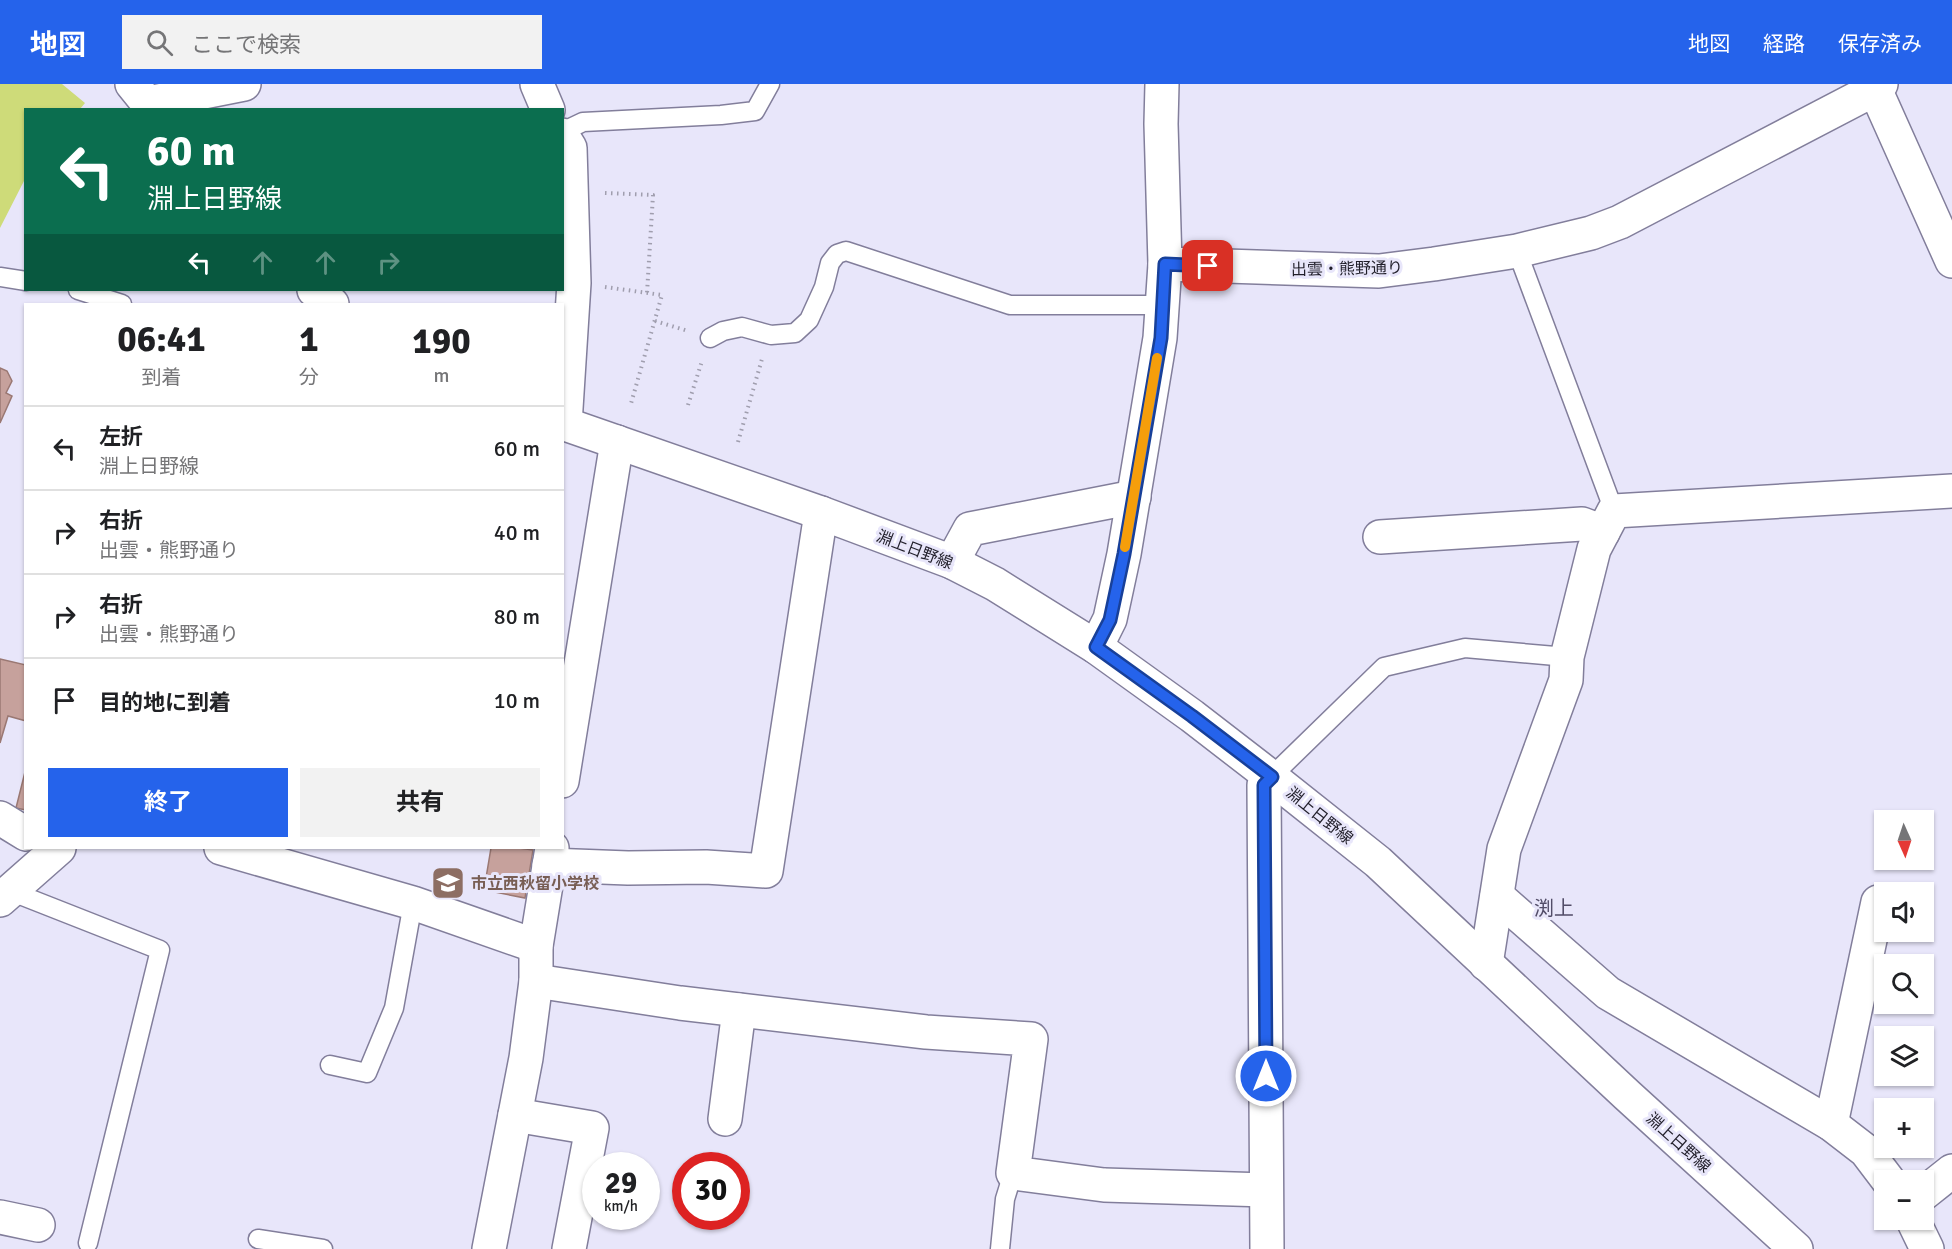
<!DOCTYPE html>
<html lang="ja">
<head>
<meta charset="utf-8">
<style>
  :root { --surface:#fff; --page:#f2f2f2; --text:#202124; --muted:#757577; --line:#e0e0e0; --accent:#2563eb }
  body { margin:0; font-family:Signika,"Noto Sans JP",sans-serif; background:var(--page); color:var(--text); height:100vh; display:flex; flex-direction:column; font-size:22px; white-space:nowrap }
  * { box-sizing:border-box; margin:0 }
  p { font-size:20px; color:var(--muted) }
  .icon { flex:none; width:33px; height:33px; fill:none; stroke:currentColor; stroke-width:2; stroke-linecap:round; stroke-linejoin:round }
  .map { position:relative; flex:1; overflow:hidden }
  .side { position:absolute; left:24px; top:219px; width:540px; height:546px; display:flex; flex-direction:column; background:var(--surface); border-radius:0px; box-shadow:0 2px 4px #0004 }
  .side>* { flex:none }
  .banner { position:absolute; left:24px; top:24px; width:540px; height:183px; border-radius:0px; box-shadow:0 2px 4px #0004; background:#0b6e4f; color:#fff; overflow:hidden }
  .needle { width:39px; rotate:177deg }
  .controls { position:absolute; left:1874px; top:726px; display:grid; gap:12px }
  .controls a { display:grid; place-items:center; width:60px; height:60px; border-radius:0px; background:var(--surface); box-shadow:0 2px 4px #0004; font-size:30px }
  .speed { position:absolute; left:582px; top:1068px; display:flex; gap:12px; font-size:30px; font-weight:700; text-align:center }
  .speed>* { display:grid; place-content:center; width:78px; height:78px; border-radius:50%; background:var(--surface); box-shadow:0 2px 4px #0004; line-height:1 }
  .speed small { font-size:15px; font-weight:400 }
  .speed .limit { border:9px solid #d22; background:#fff; color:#111 }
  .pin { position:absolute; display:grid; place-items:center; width:51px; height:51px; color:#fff; margin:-26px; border-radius:12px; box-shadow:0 3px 9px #0006 }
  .me { position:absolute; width:66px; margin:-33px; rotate:0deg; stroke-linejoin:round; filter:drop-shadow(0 0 4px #0008) }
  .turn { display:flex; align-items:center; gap:21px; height:126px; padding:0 24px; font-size:27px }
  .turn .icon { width:78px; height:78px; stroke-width:2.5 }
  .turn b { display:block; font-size:42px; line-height:51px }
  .lanes { display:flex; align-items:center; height:57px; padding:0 24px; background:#0003; justify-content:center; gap:30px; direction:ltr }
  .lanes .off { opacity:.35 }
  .eta { display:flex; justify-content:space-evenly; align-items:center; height:102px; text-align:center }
  .eta b { font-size:36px; font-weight:700; line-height:42px }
  .button { display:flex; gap:12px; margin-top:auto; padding:12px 24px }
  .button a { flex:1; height:69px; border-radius:0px; background:var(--accent); color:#fff; font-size:24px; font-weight:700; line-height:69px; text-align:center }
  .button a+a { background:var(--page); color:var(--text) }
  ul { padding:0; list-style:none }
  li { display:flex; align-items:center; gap:18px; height:84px; padding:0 24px; border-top:2px solid var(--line) }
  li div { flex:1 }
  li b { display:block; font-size:22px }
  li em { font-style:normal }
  header { display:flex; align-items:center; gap:36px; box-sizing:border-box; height:84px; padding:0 30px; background:var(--accent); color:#fff }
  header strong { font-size:28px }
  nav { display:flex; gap:33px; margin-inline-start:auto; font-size:21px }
  .search { width:420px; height:54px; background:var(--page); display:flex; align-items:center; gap:15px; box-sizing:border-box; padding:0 21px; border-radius:0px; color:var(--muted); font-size:22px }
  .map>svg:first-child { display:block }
</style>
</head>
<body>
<header>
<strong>地図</strong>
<div class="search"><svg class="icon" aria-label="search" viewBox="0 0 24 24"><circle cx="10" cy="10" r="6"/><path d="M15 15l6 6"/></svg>ここで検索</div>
<nav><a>地図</a><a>経路</a><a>保存済み</a></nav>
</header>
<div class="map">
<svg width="1952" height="1165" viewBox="0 0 1952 1165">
  <rect width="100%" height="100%" fill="#e8e6fa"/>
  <polygon fill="#cedb79" points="0,0 62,0 85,19 80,25 26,26 25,95 0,144"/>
  <g fill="#c6a19c" stroke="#9a7873" stroke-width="1.5">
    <polygon points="0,284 7,287 12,297 6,309 12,312 0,339"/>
    <polygon points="0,575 26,581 26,637 8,632 0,659"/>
    <polygon points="25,688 26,688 26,726 16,724"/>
    <polygon points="491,764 519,764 533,766 525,814 484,806"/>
  </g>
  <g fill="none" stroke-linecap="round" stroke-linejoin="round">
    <defs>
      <g id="lane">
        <polyline points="562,48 583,38 721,31 755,27 770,0"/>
        <polyline points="1517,167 1614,427"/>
        <polyline points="0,193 26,197"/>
        <polyline points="78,206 122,220"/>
        <polyline points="710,254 723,247 742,243 771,251 795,249 809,236 824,203 830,179 837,170 846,167 1010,221 1164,221"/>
        <polyline points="1271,693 1384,583 1465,564 1567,573"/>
        <polyline points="10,807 160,866 88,1159"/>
        <polyline points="330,981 367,989 394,924 413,819"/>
        <polyline points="258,1155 323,1165"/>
        <polyline points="1000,1165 1005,1115 1013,1089"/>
      </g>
      <g id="street">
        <polyline points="537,0 548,26"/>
        <polyline points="1875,5 1952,177"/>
        <polyline points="148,19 244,0"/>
        <polyline points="562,51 570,64 574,199 565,340"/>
        <polyline points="1165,180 1379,187 1434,180 1517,167 1591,149 1620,138 1875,5 1881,0"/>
        <polyline points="1380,453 1582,440 1603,448"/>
        <polyline points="952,478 970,445 1134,413"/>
        <polyline points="1096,563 1110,535 1124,470 1160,254 1165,180 1161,40 1162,0"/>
        <polyline points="562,697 617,358"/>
        <polyline points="0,734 26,750"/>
        <polyline points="221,764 413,819 536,862"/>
        <polyline points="549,781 628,784 706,783 766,787 821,429"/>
        <polyline points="1497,812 1608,909 1831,1040 1866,1067 1888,1096"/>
        <polyline points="0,816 59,764"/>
        <polyline points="1486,880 1504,765 1566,596 1567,573 1594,465 1614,427 1952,407"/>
        <polyline points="536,897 680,919 926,948 1031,955 1013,1089 1104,1101 1266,1106"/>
        <polyline points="515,1031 592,1044 569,1165"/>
        <polyline points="725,1035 739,926"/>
        <polyline points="1831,1040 1878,818"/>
        <polyline points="1923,1110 1952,1087"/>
        <polyline points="0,1133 38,1141"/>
        <polyline points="1913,1136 1927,1165"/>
        <polyline points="489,1165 526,974 536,897 536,862 552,764"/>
        <polyline points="1267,1165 1264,701 1271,693"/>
      </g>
      <g id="secondary">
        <polyline points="132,0 153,26"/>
        <polyline points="314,206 332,220"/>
        <polyline points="562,339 821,429 952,478 995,500 1096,563 1192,632 1271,693 1378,778 1627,1011 1796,1165"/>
      </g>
    </defs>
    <use href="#lane" stroke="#827e9b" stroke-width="21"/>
    <use href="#street" stroke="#827e9b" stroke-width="36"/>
    <use href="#secondary" stroke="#827e9b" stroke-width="36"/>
    <g stroke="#a09eae" stroke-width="4" stroke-dasharray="1.5 4.5" stroke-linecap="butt">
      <polyline points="605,109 653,111 647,209"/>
      <polyline points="605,203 662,211 630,323"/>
      <polyline points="655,237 688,247"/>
      <polyline points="688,321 702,277"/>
      <polyline points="738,358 762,275"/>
    </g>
    <use href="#lane" stroke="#fff" stroke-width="18"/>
    <use href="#street" stroke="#fff" stroke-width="33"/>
    <use href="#secondary" stroke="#fff" stroke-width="33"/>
  </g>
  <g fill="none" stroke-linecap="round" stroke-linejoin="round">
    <defs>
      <polyline id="route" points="1208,182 1165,180 1161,254 1124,470 1110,536 1096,563 1192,632 1272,693 1264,701 1266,992"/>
    </defs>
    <use href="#route" stroke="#184099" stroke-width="15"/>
    <use href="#route" stroke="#2563eb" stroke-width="10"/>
    <polyline stroke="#f59e0b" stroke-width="10" points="1125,463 1157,274"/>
  </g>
  <defs>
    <symbol id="school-square" viewBox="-11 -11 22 22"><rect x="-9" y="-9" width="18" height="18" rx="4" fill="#8d6e63" stroke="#e8e6fa"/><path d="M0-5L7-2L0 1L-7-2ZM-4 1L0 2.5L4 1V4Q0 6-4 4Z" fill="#fff"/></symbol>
  </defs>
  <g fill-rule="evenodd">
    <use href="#school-square" x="429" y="780" width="38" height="38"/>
  </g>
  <g text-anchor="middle" stroke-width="6" stroke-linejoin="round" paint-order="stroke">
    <g font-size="16" fill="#201e29" stroke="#e8e6fa">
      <text transform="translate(1347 184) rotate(-1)" y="6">出雲・熊野通り</text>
      <text transform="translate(915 465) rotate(21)" y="6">淵上日野線</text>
      <text transform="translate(1320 731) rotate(39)" y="6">淵上日野線</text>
      <text transform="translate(1679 1058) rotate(42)" y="6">淵上日野線</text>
    </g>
    <g font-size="16" font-weight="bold" fill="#785e54" stroke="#e8e6fa" text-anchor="start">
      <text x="471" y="805">市立西秋留小学校</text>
    </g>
    <g font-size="20" fill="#524d68" stroke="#e8e6fa">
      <text x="1554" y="831">渕上</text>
    </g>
  </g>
</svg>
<div class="controls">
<a><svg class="needle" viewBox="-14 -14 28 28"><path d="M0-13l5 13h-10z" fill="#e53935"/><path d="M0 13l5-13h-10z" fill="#757577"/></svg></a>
<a><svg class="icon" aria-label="sound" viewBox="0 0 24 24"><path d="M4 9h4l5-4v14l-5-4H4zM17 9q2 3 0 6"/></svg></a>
<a><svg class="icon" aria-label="search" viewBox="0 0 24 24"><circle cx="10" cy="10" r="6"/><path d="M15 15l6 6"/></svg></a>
<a><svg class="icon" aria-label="layers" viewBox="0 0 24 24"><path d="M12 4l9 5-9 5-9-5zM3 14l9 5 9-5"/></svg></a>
<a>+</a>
<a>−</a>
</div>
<div class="speed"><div>29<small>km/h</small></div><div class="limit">30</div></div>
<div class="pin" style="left:1208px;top:182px;background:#d93025"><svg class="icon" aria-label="arrive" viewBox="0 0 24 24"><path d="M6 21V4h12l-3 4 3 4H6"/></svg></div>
<svg class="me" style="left:1266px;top:992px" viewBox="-20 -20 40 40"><circle r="17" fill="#2563eb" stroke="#fff" stroke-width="3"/><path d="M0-11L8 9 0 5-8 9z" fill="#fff"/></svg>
<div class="banner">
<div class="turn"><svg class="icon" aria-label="left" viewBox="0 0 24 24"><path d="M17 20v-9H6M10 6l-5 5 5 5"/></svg><div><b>60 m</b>淵上日野線</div></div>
<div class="lanes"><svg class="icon" aria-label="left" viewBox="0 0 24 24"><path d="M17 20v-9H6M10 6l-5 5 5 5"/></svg><svg class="icon off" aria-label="ahead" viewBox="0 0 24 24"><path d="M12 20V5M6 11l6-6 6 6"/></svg><svg class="icon off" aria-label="ahead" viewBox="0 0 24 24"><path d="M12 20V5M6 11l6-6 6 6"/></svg><svg class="icon off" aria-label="right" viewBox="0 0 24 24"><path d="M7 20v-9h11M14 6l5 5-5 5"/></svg></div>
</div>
<section class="side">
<div class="eta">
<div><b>06:41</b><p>到着</p></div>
<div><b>1</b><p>分</p></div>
<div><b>190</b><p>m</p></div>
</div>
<ul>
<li><svg class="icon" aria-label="left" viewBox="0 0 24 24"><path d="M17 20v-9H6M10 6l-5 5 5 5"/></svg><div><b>左折</b><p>淵上日野線</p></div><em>60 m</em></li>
<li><svg class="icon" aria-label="right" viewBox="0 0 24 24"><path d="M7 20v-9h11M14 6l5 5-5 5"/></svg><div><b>右折</b><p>出雲・熊野通り</p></div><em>40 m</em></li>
<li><svg class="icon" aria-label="right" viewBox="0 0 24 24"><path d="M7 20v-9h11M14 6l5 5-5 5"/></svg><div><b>右折</b><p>出雲・熊野通り</p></div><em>80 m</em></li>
<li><svg class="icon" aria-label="arrive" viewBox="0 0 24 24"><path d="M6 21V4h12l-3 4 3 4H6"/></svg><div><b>目的地に到着</b></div><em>10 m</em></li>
</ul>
<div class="button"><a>終了</a><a>共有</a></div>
</section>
</div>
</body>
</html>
